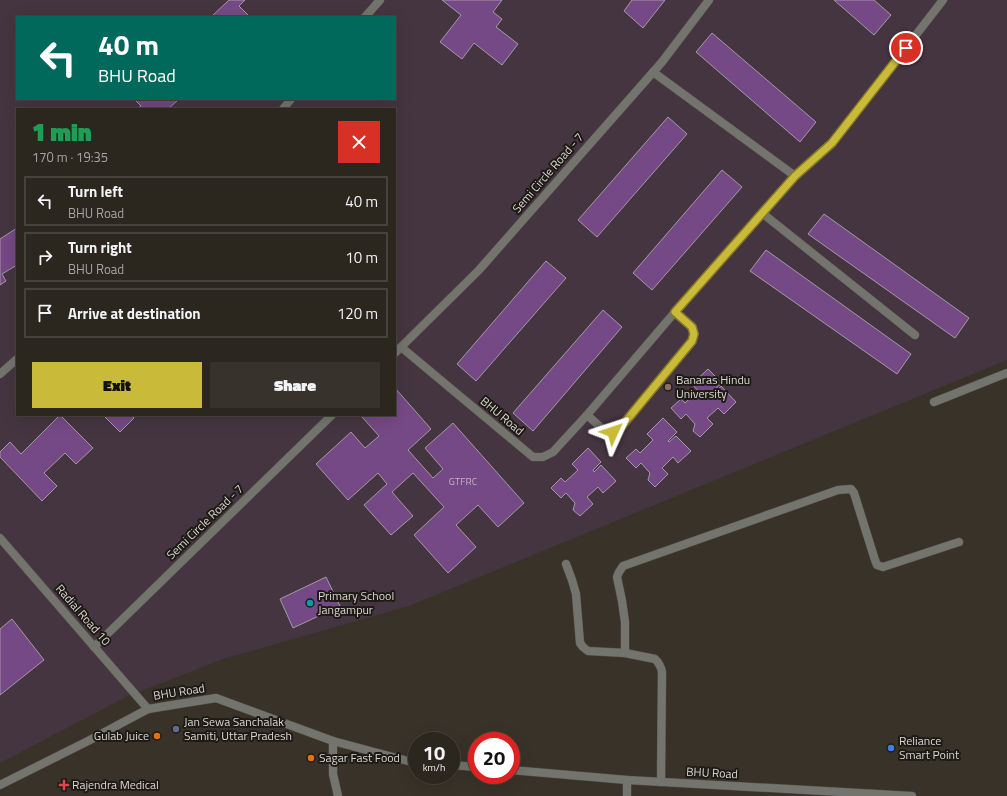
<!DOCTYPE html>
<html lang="en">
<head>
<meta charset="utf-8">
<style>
  :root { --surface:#2b261e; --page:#37322b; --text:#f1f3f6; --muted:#a6a5a4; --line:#47433c; --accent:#caba39 }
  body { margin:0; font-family:"Titillium Web",sans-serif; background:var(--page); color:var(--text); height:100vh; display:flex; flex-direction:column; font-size:15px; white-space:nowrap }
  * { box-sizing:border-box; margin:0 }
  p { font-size:13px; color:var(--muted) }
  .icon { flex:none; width:22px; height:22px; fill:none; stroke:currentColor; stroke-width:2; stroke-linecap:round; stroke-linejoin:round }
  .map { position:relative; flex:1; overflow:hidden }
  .sheet { position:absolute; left:16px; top:108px; width:380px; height:308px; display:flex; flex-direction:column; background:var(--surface); border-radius:0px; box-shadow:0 4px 16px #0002,0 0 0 1px var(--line) }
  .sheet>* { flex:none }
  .banner { position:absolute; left:16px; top:16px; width:380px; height:84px; border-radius:0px; box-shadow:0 4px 16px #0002,0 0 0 1px var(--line); background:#00695c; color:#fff; overflow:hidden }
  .speed { position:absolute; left:408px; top:732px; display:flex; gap:8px; font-size:20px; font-weight:700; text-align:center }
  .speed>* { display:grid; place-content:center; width:52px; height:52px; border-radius:50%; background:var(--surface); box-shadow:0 4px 16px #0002,0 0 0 1px var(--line); line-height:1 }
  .speed small { font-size:10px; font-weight:400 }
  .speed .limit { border:6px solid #d22; background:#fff; color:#111 }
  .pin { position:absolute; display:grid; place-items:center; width:34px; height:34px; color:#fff; margin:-17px; border:2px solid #fff; border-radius:50%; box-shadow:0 1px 4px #0007 }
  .me { position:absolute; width:44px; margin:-22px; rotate:48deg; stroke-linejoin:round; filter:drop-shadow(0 0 3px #0008) }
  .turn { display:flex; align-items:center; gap:14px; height:84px; padding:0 16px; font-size:18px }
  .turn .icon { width:52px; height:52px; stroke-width:2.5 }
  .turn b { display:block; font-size:28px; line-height:34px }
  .round { display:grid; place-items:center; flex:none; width:42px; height:42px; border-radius:0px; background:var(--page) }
  .summary { display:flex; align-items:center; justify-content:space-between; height:68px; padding:0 16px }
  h1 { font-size:24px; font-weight:800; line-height:30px; color:#1e9e55 }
  .primary-button { display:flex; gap:8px; margin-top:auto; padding:8px 16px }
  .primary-button a { flex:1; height:46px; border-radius:0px; background:var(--accent); color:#111; font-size:16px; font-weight:800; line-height:46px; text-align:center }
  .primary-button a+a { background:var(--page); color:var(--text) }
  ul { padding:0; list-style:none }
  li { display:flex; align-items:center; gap:12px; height:50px; margin:0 8px 6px; padding:0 8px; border:2px solid var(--line); border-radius:0px }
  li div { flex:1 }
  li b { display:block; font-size:15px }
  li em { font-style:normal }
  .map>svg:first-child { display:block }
</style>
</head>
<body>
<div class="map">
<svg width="1007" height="796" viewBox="0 0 1007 796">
  <rect width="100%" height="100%" fill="#393228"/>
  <path fill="#453541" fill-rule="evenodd" d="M0,0H1007V360L409,606L223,659L126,697L0,763ZM17,17H395V99H17ZM17,109H395V415H17Z"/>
  <g fill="#754985" stroke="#a39aa6">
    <polygon points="229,0 245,0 239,6 250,17 211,17"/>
    <polygon points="442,0 502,0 493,12 502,19 496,27 518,44 502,65 474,43 462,59 440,42 461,15"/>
    <polygon points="632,0 665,0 643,28 624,11"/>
    <polygon points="834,0 874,0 891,15 874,35"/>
    <polygon points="712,33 816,122 800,142 696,52"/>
    <polygon points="134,99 176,99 178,100 168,109 137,109 141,106"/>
    <polygon points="668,117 687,134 597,237 578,220"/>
    <polygon points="722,170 742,187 652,290 633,273"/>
    <polygon points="824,214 969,318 955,338 808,234"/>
    <polygon points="17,228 17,265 2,274 6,281 0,285 0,239"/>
    <polygon points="766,250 911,354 897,374 750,271"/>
    <polygon points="546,261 566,278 476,381 457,364"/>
    <polygon points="603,310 622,327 533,431 513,413"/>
    <polygon points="708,369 722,383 713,391 715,393 721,386 736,402 724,414 718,408 707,418 713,424 700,437 693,431 695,424 686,414 681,419 671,408 681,399 685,403 698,391 692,384"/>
    <polygon points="395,388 431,429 408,450 433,478 443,469 425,448 453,423 524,503 498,527 478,505 456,525 476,547 448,573 414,535 444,507 413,473 392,492 413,516 391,535 364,505 387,484 378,473 348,500 316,464 351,432 365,448 379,436 362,417 364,415 395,415"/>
    <polygon points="60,415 93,448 76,464 65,453 44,473 57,486 42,501 0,457 0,452 10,442 21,454"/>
    <polygon points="103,415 131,415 134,418 120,432"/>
    <polygon points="663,418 677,432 668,441 669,442 676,436 691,451 678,463 673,457 662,468 668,474 655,487 648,480 650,473 641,463 636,468 626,458 636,449 640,453 653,440 647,434"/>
    <polygon points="588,448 601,462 593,470 594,472 601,465 616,481 603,493 598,487 587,497 593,504 580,516 573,510 575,503 566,493 561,498 551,488 561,478 565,482 578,470 572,464"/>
    <polygon points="326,577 340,606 293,628 280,599"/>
    <polygon points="12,619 44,660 0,695 0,629"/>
  </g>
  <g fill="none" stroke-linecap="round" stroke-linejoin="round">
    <defs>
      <g id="service">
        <polyline points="365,17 380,0"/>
        <polyline points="653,72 795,176"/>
        <polyline points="283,109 291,99"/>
        <polyline points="762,213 915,335"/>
        <polyline points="401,347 533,457 543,457 553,452 587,415 675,312 795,176 832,143 943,0"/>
        <polyline points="395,353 479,270 662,62 709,0"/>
        <polyline points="0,374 17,359"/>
        <polyline points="587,415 606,432 613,432 621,427 692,341 694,334 692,327 675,312"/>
        <polyline points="0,538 148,709"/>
        <polyline points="94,647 332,415"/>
      </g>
      <g id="minor">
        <polyline points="934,402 1007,373"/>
        <path d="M566,564L572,580L576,594L580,643L583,647L588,651L625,653L655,659C659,663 661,666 662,672L661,782"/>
        <polyline points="625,653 625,622 622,601 617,577 619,572 623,566 838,490 851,489 854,493 875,560 877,565 883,567 959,542"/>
        <polyline points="333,741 333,774 338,796"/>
        <polyline points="451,765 477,767"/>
        <polyline points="511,770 627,780 912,796"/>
        <polyline points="0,785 88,741 148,709 216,698 333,741 408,761 417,762"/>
        <polyline points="627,796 627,780"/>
      </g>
    </defs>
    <use href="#service" stroke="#565046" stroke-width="9"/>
    <use href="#minor" stroke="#565046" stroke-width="9"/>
    <use href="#service" stroke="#74746f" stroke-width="8"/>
    <use href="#minor" stroke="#74746f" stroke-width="8"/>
  </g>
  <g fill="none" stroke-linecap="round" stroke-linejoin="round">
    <defs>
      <polyline id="route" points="613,432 621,427 692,341 694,334 692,327 675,312 795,176 832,143 906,48"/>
    </defs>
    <use href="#route" stroke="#837925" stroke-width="10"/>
    <use href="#route" stroke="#caba39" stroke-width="7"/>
  </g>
  <circle fill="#8d6e63" stroke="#1e1b16" stroke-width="1.5" cx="668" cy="387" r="4"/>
  <circle fill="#0f9aa8" stroke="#1e1b16" stroke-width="1.5" cx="310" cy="603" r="4"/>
  <circle fill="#5c6f8a" stroke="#1e1b16" stroke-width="1.5" cx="176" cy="729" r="4"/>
  <g fill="#e8710a" stroke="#1e1b16" stroke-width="1.5">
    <circle cx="157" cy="736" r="4"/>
    <circle cx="311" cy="758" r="4"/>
  </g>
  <circle fill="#3f7fe0" stroke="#1e1b16" stroke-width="1.5" cx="891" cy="748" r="4"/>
  <path fill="#e0444e" stroke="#1e1b16" stroke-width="1.5" d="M62 779h4v4h4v4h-4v4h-4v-4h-4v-4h4z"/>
  <g text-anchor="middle" stroke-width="4" stroke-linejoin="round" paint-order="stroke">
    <g font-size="10" fill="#c1b3bd">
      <text x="463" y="485">GTFRC</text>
    </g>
    <g font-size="12" fill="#dad6d0" stroke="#1e1b16">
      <text transform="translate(548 173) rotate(-49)" y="4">Semi Circle Road - 7</text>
      <text transform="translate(502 416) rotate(40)" y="4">BHU Road</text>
      <text transform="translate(205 522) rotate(-44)" y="4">Semi Circle Road - 7</text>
      <text transform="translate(83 615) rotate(49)" y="4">Radial Road 10</text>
      <text transform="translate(179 692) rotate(-9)" y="4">BHU Road</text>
      <text transform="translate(712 773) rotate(3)" y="4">BHU Road</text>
    </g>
    <g font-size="12" fill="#dad6d0" stroke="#1e1b16" text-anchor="start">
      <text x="676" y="384">Banaras Hindu<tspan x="676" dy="14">University</tspan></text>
      <text x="318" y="600">Primary School<tspan x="318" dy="14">Jangampur</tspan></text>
      <text x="184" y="726">Jan Sewa Sanchalak<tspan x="184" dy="14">Samiti, Uttar Pradesh</tspan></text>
      <text x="149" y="740" text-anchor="end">Gulab Juice</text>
      <text x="899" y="745">Reliance<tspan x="899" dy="14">Smart Point</tspan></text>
      <text x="319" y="762">Sagar Fast Food</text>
      <text x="72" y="789">Rajendra Medical</text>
    </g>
  </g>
</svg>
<div class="speed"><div>10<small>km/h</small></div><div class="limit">20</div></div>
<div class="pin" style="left:906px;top:48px;background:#d93025"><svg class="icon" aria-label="arrive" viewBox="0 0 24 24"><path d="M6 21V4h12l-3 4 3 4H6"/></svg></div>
<svg class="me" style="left:613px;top:432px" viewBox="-20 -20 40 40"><path d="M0-17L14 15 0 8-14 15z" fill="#caba39" stroke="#fff" stroke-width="4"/></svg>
<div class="banner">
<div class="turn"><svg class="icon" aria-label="left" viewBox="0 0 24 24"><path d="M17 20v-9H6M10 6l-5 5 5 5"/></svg><div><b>40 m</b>BHU Road</div></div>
</div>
<section class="sheet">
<div class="summary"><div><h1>1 min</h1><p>170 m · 19:35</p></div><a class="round" style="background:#d93025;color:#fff"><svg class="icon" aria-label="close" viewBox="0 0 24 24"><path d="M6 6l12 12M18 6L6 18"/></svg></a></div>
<ul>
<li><svg class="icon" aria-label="left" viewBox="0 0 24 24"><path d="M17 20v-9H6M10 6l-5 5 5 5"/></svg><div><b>Turn left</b><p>BHU Road</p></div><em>40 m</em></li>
<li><svg class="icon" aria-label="right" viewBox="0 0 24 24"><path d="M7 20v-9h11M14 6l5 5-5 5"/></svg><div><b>Turn right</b><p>BHU Road</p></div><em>10 m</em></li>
<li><svg class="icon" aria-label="arrive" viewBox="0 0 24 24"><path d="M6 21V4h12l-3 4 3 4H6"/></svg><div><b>Arrive at destination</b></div><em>120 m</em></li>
</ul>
<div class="primary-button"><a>Exit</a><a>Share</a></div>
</section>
</div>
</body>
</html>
